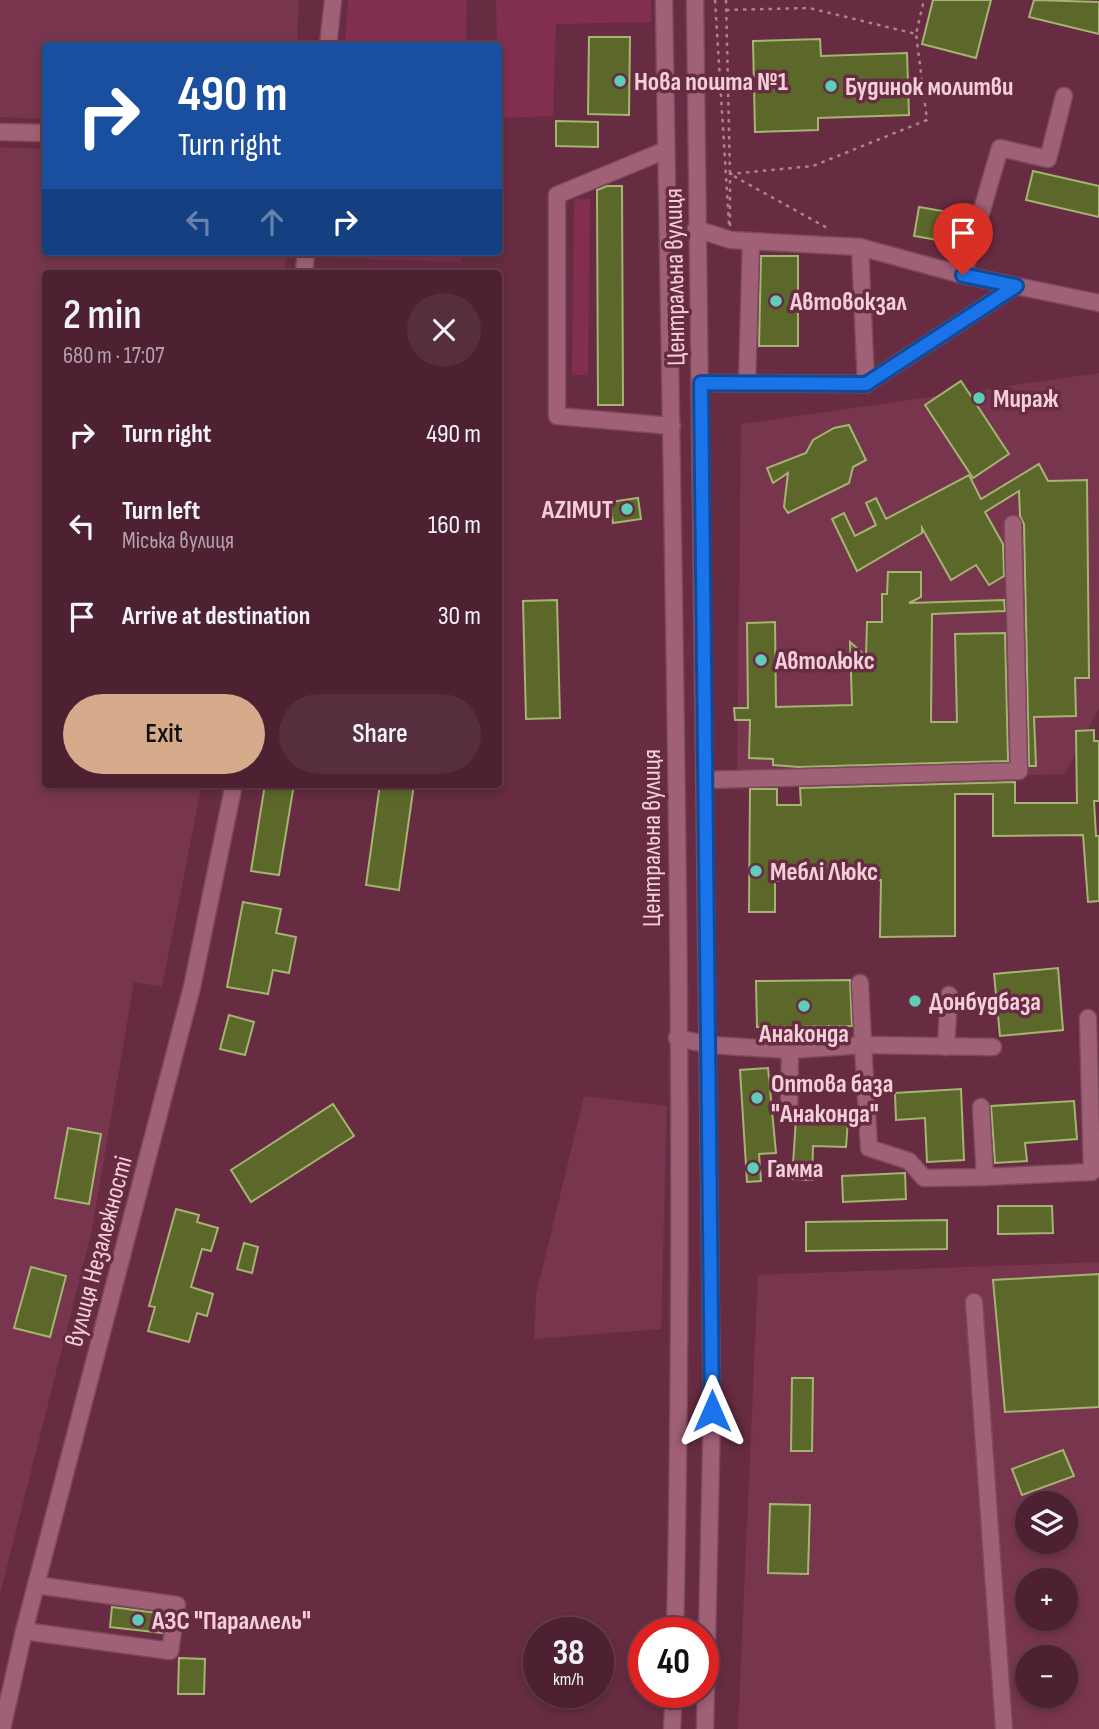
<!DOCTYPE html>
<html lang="en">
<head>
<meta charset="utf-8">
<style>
  :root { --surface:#4d2132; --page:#572e3e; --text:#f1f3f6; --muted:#b3a3ac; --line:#643e4d; --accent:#d6ab8b }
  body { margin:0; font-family:"Sofia Sans Condensed",sans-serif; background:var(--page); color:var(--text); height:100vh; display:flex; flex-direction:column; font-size:26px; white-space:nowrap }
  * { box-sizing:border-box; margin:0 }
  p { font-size:23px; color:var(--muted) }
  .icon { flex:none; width:38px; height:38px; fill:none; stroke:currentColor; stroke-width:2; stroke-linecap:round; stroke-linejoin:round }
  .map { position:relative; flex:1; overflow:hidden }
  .details { position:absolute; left:42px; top:270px; width:460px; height:518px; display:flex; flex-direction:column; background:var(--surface); border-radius:7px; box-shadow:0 4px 10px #0003,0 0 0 2px var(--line) }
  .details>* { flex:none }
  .banner { position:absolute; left:42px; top:42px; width:460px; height:214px; border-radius:7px; box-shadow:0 4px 10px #0003,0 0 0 2px var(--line); background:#1a4fa0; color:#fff; overflow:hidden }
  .tools { position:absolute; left:1015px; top:1491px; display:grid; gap:14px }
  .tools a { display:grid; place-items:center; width:63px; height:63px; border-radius:50%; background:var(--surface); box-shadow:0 4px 10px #0003,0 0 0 2px var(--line); font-size:35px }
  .speed { position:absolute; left:523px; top:1617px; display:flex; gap:14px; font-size:35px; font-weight:700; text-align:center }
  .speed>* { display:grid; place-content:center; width:91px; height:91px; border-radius:50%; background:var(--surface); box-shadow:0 4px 10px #0003,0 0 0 2px var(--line); line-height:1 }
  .speed small { font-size:18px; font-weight:400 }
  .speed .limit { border:10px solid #d22; background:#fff; color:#111 }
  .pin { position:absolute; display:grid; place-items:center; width:60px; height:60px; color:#fff; margin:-72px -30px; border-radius:50% 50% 50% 0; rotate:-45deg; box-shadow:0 0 7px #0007 }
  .pin .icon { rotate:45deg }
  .me { position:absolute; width:77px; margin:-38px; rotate:0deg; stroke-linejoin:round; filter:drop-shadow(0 0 5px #0008) }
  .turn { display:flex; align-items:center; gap:24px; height:147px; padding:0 21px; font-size:32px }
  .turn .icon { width:91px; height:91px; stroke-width:2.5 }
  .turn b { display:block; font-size:49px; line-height:60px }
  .lanes { display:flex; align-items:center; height:66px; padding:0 21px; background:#0003; justify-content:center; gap:35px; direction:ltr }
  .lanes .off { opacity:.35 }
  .round { display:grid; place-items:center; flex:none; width:74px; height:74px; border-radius:37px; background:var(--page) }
  .overview { display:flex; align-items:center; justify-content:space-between; height:119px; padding:0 21px }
  h1 { font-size:42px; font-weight:600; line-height:52px }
  .button { display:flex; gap:14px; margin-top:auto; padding:14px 21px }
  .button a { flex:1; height:80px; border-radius:42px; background:var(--accent); color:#111; font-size:28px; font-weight:600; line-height:80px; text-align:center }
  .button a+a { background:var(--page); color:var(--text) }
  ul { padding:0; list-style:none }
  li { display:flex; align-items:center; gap:21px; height:91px; padding:0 21px }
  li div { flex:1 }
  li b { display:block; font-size:26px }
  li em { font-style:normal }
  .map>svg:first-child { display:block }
</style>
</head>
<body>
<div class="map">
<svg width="1099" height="1729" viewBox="0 0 1099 1729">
  <rect width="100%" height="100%" fill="#672c42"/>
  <g fill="#78354e" fill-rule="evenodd">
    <polygon points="0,0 299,0 297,45 46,46 45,119 0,117"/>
    <polygon points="0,147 45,149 46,252 287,252 284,273 46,273 46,784 202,784 162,987 134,982 92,1230 0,1594"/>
    <polygon points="1099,373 1099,708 1065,774 737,784 741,424"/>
    <polygon points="584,1096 667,1106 661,1329 534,1339 536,1295"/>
    <path d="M1099,1262V1729H738L758,1275ZM1027,1503H1066V1542H1027ZM1027,1580H1066V1619H1027ZM1027,1657H1066V1696H1027Z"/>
  </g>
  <g fill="#822e50">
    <polygon points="348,0 467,0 466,45 345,45"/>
    <polygon points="496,0 651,0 651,22 556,24 553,116 499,118"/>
    <polygon points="574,199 590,199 588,375 572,375"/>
    <polygon points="332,252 461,252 461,262 331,258"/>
  </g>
  <g fill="#5c6829" stroke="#a5b373" stroke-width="2">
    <polygon points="933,0 991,0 976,58 922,44"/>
    <polygon points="1034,0 1099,2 1099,34 1029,17"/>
    <polygon points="589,37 630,37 629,115 588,114"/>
    <polygon points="820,39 821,56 907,53 909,115 818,118 818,130 755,132 753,41"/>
    <polygon points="556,121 598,122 598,147 556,146"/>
    <polygon points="1033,171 1099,186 1099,217 1026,200"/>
    <polygon points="607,186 622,186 623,405 598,405 597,190"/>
    <polygon points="919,207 960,214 955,243 914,236"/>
    <polygon points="761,256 798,256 798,346 759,346"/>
    <polygon points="961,381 1009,454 973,478 925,405"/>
    <polygon points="849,425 866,460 853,467 849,483 788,513 784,507 788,473 773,483 767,468 806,453 813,440 834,428"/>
    <polygon points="1039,464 1048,481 1087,480 1089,678 1075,678 1076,716 1034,717 1036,766 1029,766 1024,524 1020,516 1019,491 985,512 1003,544 1004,576 989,585 976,565 951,580 922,528 922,533 857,571 832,519 844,513 855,536 876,525 866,503 876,498 886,519 969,475 981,499"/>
    <polygon points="638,498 641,519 613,523 610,502"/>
    <polygon points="888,572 921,572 921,597 909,603 1004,600 1005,611 932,614 931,722 957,722 955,634 1005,633 1008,761 799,767 773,765 773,759 749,758 750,720 735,720 734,708 748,708 747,623 775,622 776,707 852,705 850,642 866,656 867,622 882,622 882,594 887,594"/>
    <polygon points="557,600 560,718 526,719 523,601"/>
    <polygon points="1094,730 1094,741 1099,741 1099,801 1094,801 1096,836 1099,836 1099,901 1088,902 1083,835 993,836 993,794 955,794 955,936 880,937 881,880 775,881 775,912 749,912 750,789 777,789 777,805 801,805 800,788 1015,782 1015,803 1077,803 1076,731"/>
    <polygon points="265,784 294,784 279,875 251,871"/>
    <polygon points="380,784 414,784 399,890 366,885"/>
    <polygon points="243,902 281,909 276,933 296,937 289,973 273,970 268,994 227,987"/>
    <polygon points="1058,968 1063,1030 1000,1036 994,974"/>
    <polygon points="850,980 852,1026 757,1027 756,981"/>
    <polygon points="229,1015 254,1022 245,1055 220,1049"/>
    <polygon points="768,1068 776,1153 759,1154 761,1181 747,1182 740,1070"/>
    <polygon points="961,1089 964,1160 927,1162 925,1118 896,1120 895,1093"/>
    <polygon points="1074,1101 1077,1139 1025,1143 1027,1161 995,1163 991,1106"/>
    <polygon points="333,1104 354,1136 251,1202 231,1170"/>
    <polygon points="796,1119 848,1121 846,1147 813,1146 812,1180 792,1179"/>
    <polygon points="68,1128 101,1134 89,1204 55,1198"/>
    <polygon points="905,1173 906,1199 843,1202 842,1176"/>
    <polygon points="998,1206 1052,1206 1053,1233 998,1234"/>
    <polygon points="176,1209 199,1215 197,1222 218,1228 211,1251 202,1249 191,1287 213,1294 207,1316 197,1313 189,1342 148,1331 155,1307 149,1306"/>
    <polygon points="947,1220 947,1249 806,1251 806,1222"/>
    <polygon points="244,1243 258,1247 252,1273 237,1269"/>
    <polygon points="31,1267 66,1276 50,1337 14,1328"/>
    <polygon points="1099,1274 1099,1407 1005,1412 993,1280"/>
    <polygon points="792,1378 813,1378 812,1451 791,1451"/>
    <polygon points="1063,1450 1074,1476 1022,1495 1012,1469"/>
    <polygon points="770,1504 810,1505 808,1574 768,1573"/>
    <polygon points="112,1607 165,1614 162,1633 110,1627"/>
    <polygon points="179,1658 205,1659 204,1694 178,1694"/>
  </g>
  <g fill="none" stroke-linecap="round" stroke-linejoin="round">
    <defs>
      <g id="minor">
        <path d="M664,0C672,544 687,1089 675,1633"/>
        <polyline points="695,0 712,1411 705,1729"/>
        <polyline points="328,46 333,0"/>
        <polyline points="0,132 46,133"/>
        <polyline points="666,150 557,195 557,416 672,426"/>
        <polyline points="696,229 731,240 860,247 866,384 701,383"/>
        <polyline points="860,247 963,275 1099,303"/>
        <polyline points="304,273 306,252"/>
        <polyline points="963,275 1000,148 1048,159 1064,96"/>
        <polyline points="747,383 751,242"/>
        <polyline points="866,384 1016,286"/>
        <polyline points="706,780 1019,771 1013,524"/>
        <polyline points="860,983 863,1045 993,1047"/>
        <polyline points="677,1038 710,1045 790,1050"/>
        <polyline points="946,1047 949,995"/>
        <polyline points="789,1110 790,1050 863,1045 869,1148 909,1161 924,1178 985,1177 981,1107"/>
        <polyline points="985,1177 1092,1172 1088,1018"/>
        <polyline points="974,1302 1004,1729"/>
        <polyline points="24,1631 170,1651 177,1605 36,1585"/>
        <polyline points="2,1729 24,1631 192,987 234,784"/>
        <polyline points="672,1729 674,1692"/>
      </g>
    </defs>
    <use href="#minor" stroke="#7c4a5e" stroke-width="19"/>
    <g stroke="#b08090" stroke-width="2.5" stroke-dasharray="3.5 5" stroke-linecap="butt">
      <polyline points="715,0 729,224"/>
      <polyline points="726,0 730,174 829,229"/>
      <polyline points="726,10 809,8 916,34 924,0"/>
      <polyline points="730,226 730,174 813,166 927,120 916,34"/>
    </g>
    <use href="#minor" stroke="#a06075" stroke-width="16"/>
  </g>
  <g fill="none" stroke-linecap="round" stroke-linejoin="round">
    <defs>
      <polyline id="route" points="712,1411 701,383 866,384 1016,286 963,275"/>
    </defs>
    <use href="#route" stroke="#114b97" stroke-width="18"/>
    <use href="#route" stroke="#1a73e8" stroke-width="12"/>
  </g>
  <g fill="#5eceb8" stroke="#672c42" stroke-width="2.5">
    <circle cx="620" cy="81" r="7"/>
    <circle cx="831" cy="86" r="7"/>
    <circle cx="776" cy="301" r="7"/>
    <circle cx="979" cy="398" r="7"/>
    <circle cx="627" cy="509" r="7"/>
    <circle cx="761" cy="660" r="7"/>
    <circle cx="756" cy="871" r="7"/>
    <circle cx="915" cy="1001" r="7"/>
    <circle cx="804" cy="1006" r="7"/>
    <circle cx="757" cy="1098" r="7"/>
    <circle cx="753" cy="1168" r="7"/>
    <circle cx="138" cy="1620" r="7"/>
  </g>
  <g text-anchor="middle" stroke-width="7" stroke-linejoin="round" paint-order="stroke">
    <g font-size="26" font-weight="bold" fill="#f4cfda" stroke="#672c42" text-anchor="start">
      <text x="634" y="90">Нова пошта №1</text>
      <text x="845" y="95">Будинок молитви</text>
      <text x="790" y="310">Автовокзал</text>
      <text x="993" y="407">Мираж</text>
      <text x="613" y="518" text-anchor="end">AZIMUT</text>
      <text x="775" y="669">Автолюкс</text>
      <text x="770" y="880">Меблі Люкс</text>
      <text x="929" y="1010">Донбудбаза</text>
      <text x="804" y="1042" text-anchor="middle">Анаконда</text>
      <text x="771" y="1092">Оптова база<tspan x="771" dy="30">"Анаконда"</tspan></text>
      <text x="767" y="1177">Гамма</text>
      <text x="152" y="1629">АЗС "Параллель"</text>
    </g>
    <g font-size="26" fill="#f4cfda" stroke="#672c42">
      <text transform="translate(674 277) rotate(-91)" y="9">Центральна вулиця</text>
      <text transform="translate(651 838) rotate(-90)" y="9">Центральна вулиця</text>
      <text transform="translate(98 1251) rotate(-75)" y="9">вулиця Незалежності</text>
    </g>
  </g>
</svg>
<div class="tools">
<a><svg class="icon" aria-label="layers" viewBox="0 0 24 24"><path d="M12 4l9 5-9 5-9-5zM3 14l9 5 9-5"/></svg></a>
<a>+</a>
<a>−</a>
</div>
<div class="speed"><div>38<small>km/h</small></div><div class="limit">40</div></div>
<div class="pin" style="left:963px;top:275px;background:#d93025"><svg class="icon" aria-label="arrive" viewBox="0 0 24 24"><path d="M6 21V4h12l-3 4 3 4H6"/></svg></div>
<svg class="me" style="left:712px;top:1411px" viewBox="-20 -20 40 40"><path d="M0-17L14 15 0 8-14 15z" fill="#1a73e8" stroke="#fff" stroke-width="4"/></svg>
<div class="banner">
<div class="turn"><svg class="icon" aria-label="right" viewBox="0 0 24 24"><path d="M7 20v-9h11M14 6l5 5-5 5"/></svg><div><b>490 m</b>Turn right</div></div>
<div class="lanes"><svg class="icon off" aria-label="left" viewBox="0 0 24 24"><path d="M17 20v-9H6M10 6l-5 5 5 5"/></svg><svg class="icon off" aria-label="ahead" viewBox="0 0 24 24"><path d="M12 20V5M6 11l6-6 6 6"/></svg><svg class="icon" aria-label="right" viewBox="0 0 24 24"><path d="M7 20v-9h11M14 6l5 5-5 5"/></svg></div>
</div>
<section class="details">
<div class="overview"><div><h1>2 min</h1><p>680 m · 17:07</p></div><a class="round"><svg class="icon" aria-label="close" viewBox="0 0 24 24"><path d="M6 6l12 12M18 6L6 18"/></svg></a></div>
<ul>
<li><svg class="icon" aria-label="right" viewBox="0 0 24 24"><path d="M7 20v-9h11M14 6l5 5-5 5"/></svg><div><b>Turn right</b></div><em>490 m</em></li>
<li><svg class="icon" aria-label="left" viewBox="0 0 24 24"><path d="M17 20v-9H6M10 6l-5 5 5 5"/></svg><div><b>Turn left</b><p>Міська вулиця</p></div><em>160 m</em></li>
<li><svg class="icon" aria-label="arrive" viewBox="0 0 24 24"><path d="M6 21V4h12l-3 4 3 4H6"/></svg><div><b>Arrive at destination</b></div><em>30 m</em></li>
</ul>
<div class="button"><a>Exit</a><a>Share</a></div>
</section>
</div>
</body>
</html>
